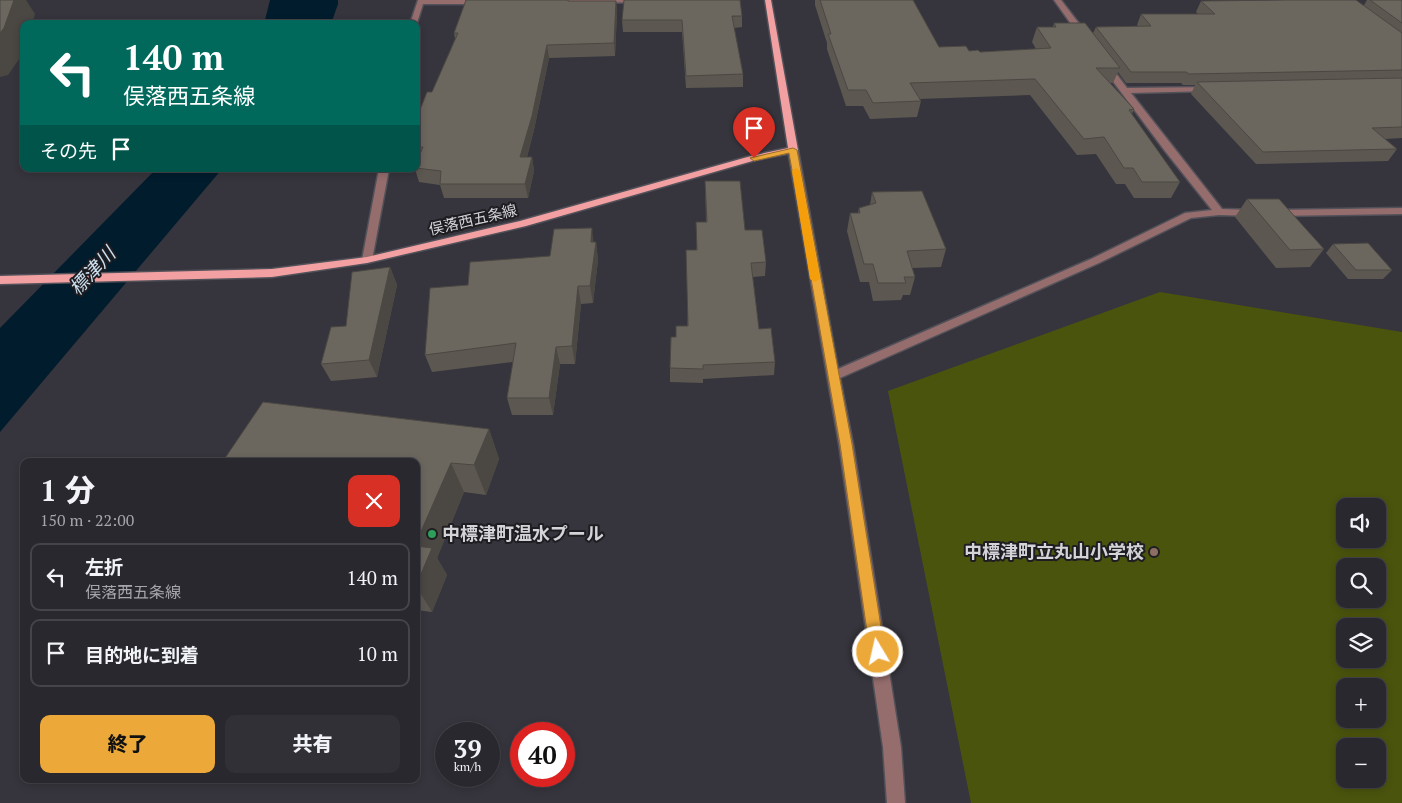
<!DOCTYPE html>
<html lang="ja">
<head>
<meta charset="utf-8">
<style>
  :root { --surface:#28282e; --page:#303036; --text:#f1f3f6; --muted:#a5a6aa; --line:#44444a; --accent:#eca93a }
  body { margin:0; font-family:"PT Serif","Noto Sans JP",serif; background:var(--page); color:var(--text); height:100vh; display:flex; flex-direction:column; font-size:19px; white-space:nowrap }
  * { box-sizing:border-box; margin:0 }
  p { font-size:16px; color:var(--muted) }
  .icon { flex:none; width:28px; height:28px; fill:none; stroke:currentColor; stroke-width:2; stroke-linecap:round; stroke-linejoin:round }
  .map { position:relative; flex:1; overflow:hidden }
  .details { position:absolute; left:20px; top:458px; width:400px; height:325px; display:flex; flex-direction:column; background:var(--surface); border-radius:10px; box-shadow:0 2px 8px #0003,0 0 0 1px var(--line) }
  .details>* { flex:none }
  .banner { position:absolute; left:20px; top:20px; width:400px; height:152px; border-radius:10px; box-shadow:0 2px 8px #0003,0 0 0 1px var(--line); background:#00695c; color:#fff; overflow:hidden }
  .tools { position:absolute; left:1336px; top:498px; display:grid; gap:10px }
  .tools a { display:grid; place-items:center; width:50px; height:50px; border-radius:10px; background:var(--surface); box-shadow:0 2px 8px #0003,0 0 0 1px var(--line); font-size:25px }
  .speed { position:absolute; left:435px; top:722px; display:flex; gap:10px; font-size:25px; font-weight:700; text-align:center }
  .speed>* { display:grid; place-content:center; width:65px; height:65px; border-radius:50%; background:var(--surface); box-shadow:0 2px 8px #0003,0 0 0 1px var(--line); line-height:1 }
  .speed small { font-size:12px; font-weight:400 }
  .speed .limit { border:8px solid #d22; background:#fff; color:#111 }
  .pin { position:absolute; display:grid; place-items:center; width:42px; height:42px; color:#fff; margin:-51px -21px; border-radius:50% 50% 50% 0; rotate:-45deg; box-shadow:0 0 5px #0007 }
  .pin .icon { rotate:45deg }
  .me { position:absolute; width:55px; margin:-28px; rotate:351deg; stroke-linejoin:round; filter:drop-shadow(0 0 4px #0008) }
  .turn { display:flex; align-items:center; gap:18px; height:105px; padding:0 20px; font-size:22px }
  .turn .icon { width:65px; height:65px; stroke-width:2.5 }
  .turn b { display:block; font-size:35px; line-height:42px }
  .then { display:flex; align-items:center; height:48px; padding:0 20px; background:#0003; gap:10px; font-size:19px }
  .round { display:grid; place-items:center; flex:none; width:52px; height:52px; border-radius:10px; background:var(--page) }
  .head { display:flex; align-items:center; justify-content:space-between; height:85px; padding:0 20px }
  h1 { font-size:30px; font-weight:800; line-height:38px }
  .primary-button { display:flex; gap:10px; margin-top:auto; padding:10px 20px }
  .primary-button a { flex:1; height:58px; border-radius:10px; background:var(--accent); color:#111; font-size:20px; font-weight:800; line-height:58px; text-align:center }
  .primary-button a+a { background:var(--page); color:var(--text) }
  ul { padding:0; list-style:none }
  li { display:flex; align-items:center; gap:15px; height:68px; margin:0 10px 8px; padding:0 10px; border:2px solid var(--line); border-radius:10px }
  li div { flex:1 }
  li b { display:block; font-size:19px }
  li em { font-style:normal }
  .map>svg:first-child { display:block }
</style>
</head>
<body>
<div class="map">
<svg width="1402" height="803" viewBox="0 0 1402 803">
  <rect width="100%" height="100%" fill="#36353d"/>
  <path fill="#4b540d" fill-rule="evenodd" d="M1160,292L1402,332V803H971L888,391ZM1345,506H1378V539H1345ZM1378,566V599H1345V566ZM1345,626H1378V659H1345ZM1345,686H1378V719H1345ZM1378,746V779H1345V746Z"/>
  <g fill="#011c2d">
    <polygon points="270,0 338,0 338,4 331,24 264,24"/>
    <polygon points="156,169 222,169 0,432 0,328"/>
  </g>
  <g fill="none" stroke-linecap="round" stroke-linejoin="round">
    <defs>
      <g id="minor">
        <polygon points="418,0 480,0 483,2 480,4 423,4 416,26 416,24 410,24"/>
        <polygon points="552,0 668,0 665,2 555,3"/>
        <polygon points="1054,0 1061,0 1087,34 1087,38 1081,38"/>
        <polygon points="1103,64 1109,64 1127,88 1213,87 1214,89 1210,91 1131,93 1222,209 1253,210 1258,213 1253,216 1219,215 1191,218 1099,263 840,378 853,444 901,747 905,803 887,803 883,747 839,444 788,150 793,147 798,150 838,369 1091,259 1185,213 1212,210 1165,151 1103,68"/>
        <polygon points="379,169 389,169 372,260 367,263 362,260"/>
        <polygon points="1402,208 1402,214 1276,216 1271,213 1276,210"/>
      </g>
      <polygon id="major" points="765,0 771,0 798,150 796,152 756,160 526,226 367,263 272,277 0,284 0,276 272,269 367,257 520,221 751,156 788,148"/>
    </defs>
    <use href="#minor" stroke="#525159" stroke-width="3"/>
    <use href="#major" stroke="#525159" stroke-width="3"/>
    <use href="#minor" fill="#956d6d" fill-rule="evenodd"/>
    <use href="#major" fill="#f3a0a2" fill-rule="evenodd"/>
  </g>
  <g fill="#5c5851">
    <polygon points="815,0 913,0 939,47 980,52 1036,49 1032,42 1037,27 1053,27 1054,23 1093,33 1096,27 1138,26 1137,25 1141,14 1198,14 1196,12 1201,1 1364,5 1367,0 1402,0 1402,138 1385,139 1397,149 1388,161 1256,164 1191,94 1195,85 1183,85 1181,83 1126,83 1118,72 1113,83 1110,83 1134,109 1132,114 1180,182 1171,198 1134,198 1125,184 1116,184 1096,154 1077,155 1030,95 919,99 921,101 917,117 870,119 863,106 846,106 827,49 827,43 815,5"/>
    <polygon points="570,1 616,1 617,13 615,56 549,58 534,130 527,157 532,157 534,171 528,198 444,198 440,185 419,182 415,169 416,169 416,164 418,161 416,161 416,120 432,92 455,39 454,33"/>
    <polygon points="742,16 742,27 734,28 743,74 743,87 686,88 682,32 623,32 622,20"/>
    <polygon points="705,181 745,230 766,262 765,276 753,277 759,329 775,362 774,375 703,379 703,383 670,382 670,368 676,337 687,326 696,250 706,222"/>
    <polygon points="872,192 946,249 941,267 912,268 915,277 910,295 903,295 901,300 873,301 869,282 860,282 847,231 850,213 858,213 859,208 870,205"/>
    <polygon points="1247,199 1324,249 1310,267 1276,268 1235,217"/>
    <polygon points="594,242 596,242 598,260 593,303 581,304 575,364 560,364 553,415 512,415 507,398 513,362 432,372 425,355 468,285 550,256"/>
    <polygon points="1333,244 1392,270 1383,279 1348,279 1326,253"/>
    <polygon points="390,267 397,285 377,377 331,381 321,364 346,326"/>
    <polygon points="489,429 499,459 486,495 464,492 437,558 447,575 432,612 416,610 416,461"/>
  </g>
  <g fill="#4b4742">
    <polygon points="14,0 26,0 35,14 32,24 24,24 24,50 22,55 8,75 0,77 0,33"/>
    <polygon points="616,1 617,13 615,56 614,43"/>
    <polygon points="547,45 549,58 534,130 523,171 520,157"/>
    <polygon points="532,157 534,171 528,198 525,184"/>
    <polygon points="592,228 594,245 591,242"/>
    <polygon points="596,242 598,260 593,303 590,286"/>
    <polygon points="390,267 397,285 377,377 369,360"/>
    <polygon points="578,286 581,304 575,364 572,346"/>
    <polygon points="556,347 560,364 553,415 549,398"/>
    <polygon points="489,429 499,459 486,495 474,465"/>
    <polygon points="451,463 464,492 437,558 447,575 432,612 416,586 416,543"/>
  </g>
  <g fill="#6b665e" stroke="#4b4742">
    <polygon points="0,0 14,0 4,28 0,33"/>
    <polygon points="466,0 568,0 568,1 616,1 614,43 547,45 532,116 520,157 532,157 525,184 440,184 441,171 416,168 416,164 423,147 416,147 416,120 427,92 432,92 458,33 454,33"/>
    <polygon points="624,0 740,0 742,16 732,16 743,74 686,76 682,20 622,20"/>
    <polygon points="820,0 913,0 939,47 966,46 969,51 978,50 980,52 1051,48 1037,27 1056,27 1054,23 1085,23 1120,68 1096,68 1134,109 1129,110 1180,182 1142,182 1133,168 1124,168 1104,137 1084,139 1035,79 910,83 921,101 873,103 866,90 848,90 828,34 831,34"/>
    <polygon points="1286,0 1356,0 1402,33 1402,70 1189,74 1186,72 1131,72 1096,27 1151,26 1141,14 1215,14 1201,1"/>
    <polygon points="1370,0 1402,0 1402,23"/>
    <polygon points="1402,78 1402,127 1372,128 1397,149 1263,152 1197,82"/>
    <polygon points="705,181 740,181 745,230 762,230 766,262 751,263 759,329 771,328 775,362 703,365 703,369 670,368 671,337 676,337 676,326 688,326 686,250 697,250 696,222 707,222"/>
    <polygon points="922,191 946,249 907,251 915,277 904,277 906,283 878,283 873,264 864,264 850,213 860,213 859,208 876,203 872,192"/>
    <polygon points="1247,199 1279,199 1324,249 1290,250"/>
    <polygon points="592,228 591,242 596,242 590,286 578,286 572,346 556,347 549,398 507,398 516,343 425,355 430,288 468,285 470,262 550,256 554,229"/>
    <polygon points="1368,243 1392,270 1356,270 1333,244"/>
    <polygon points="390,267 369,360 321,364 331,327 346,326 352,272"/>
    <polygon points="263,402 489,429 474,465 451,463 416,543 416,461 223,461"/>
    <polygon points="416,546 432,548 416,586"/>
  </g>
  <polygon fill="#eca93a" stroke="#996e26" points="793,148 797,150 852,444 885,652 883,657 878,659 872,657 870,652 840,444 789,153 754,161 750,158"/>
  <polygon fill="#f59e0b" points="796,168 800,171 820,279 815,282 810,279 792,171"/>
  <circle fill="#2e9e5b" stroke="#1e1d21" stroke-width="2" cx="432" cy="534" r="5"/>
  <circle fill="#8d6e63" stroke="#1e1d21" stroke-width="2" cx="1154" cy="552" r="5"/>
  <g text-anchor="middle" stroke-width="4" stroke-linejoin="round" paint-order="stroke">
    <g font-size="15" fill="#d4d3d8" stroke="#1e1d21">
      <text transform="translate(473 220) rotate(-13)" y="5">俣落西五条線</text>
    </g>
    <g font-size="18" font-weight="bold" fill="#d4d3d8" stroke="#1e1d21" text-anchor="start">
      <text x="442" y="540">中標津町温水プール</text>
      <text x="1144" y="558" text-anchor="end">中標津町立丸山小学校</text>
    </g>
    <g font-size="19" font-style="italic" fill="#cce0ef" stroke="#1e1d21">
      <text transform="translate(92 271) rotate(-47)" y="7">標津川</text>
    </g>
  </g>
</svg>
<div class="tools">
<a><svg class="icon" aria-label="sound" viewBox="0 0 24 24"><path d="M4 9h4l5-4v14l-5-4H4zM17 9q2 3 0 6"/></svg></a>
<a><svg class="icon" aria-label="search" viewBox="0 0 24 24"><circle cx="10" cy="10" r="6"/><path d="M15 15l6 6"/></svg></a>
<a><svg class="icon" aria-label="layers" viewBox="0 0 24 24"><path d="M12 4l9 5-9 5-9-5zM3 14l9 5 9-5"/></svg></a>
<a>+</a>
<a>−</a>
</div>
<div class="speed"><div>39<small>km/h</small></div><div class="limit">40</div></div>
<div class="pin" style="left:754px;top:158px;background:#d93025"><svg class="icon" aria-label="arrive" viewBox="0 0 24 24"><path d="M6 21V4h12l-3 4 3 4H6"/></svg></div>
<svg class="me" style="left:878px;top:652px" viewBox="-20 -20 40 40"><circle r="17" fill="#eca93a" stroke="#fff" stroke-width="3"/><path d="M0-11L8 9 0 5-8 9z" fill="#fff"/></svg>
<div class="banner">
<div class="turn"><svg class="icon" aria-label="left" viewBox="0 0 24 24"><path d="M17 20v-9H6M10 6l-5 5 5 5"/></svg><div><b>140 m</b>俣落西五条線</div></div>
<div class="then">その先<svg class="icon" aria-label="arrive" viewBox="0 0 24 24"><path d="M6 21V4h12l-3 4 3 4H6"/></svg></div>
</div>
<section class="details">
<div class="head"><div><h1>1 分</h1><p>150 m · 22:00</p></div><a class="round" style="background:#d93025;color:#fff"><svg class="icon" aria-label="close" viewBox="0 0 24 24"><path d="M6 6l12 12M18 6L6 18"/></svg></a></div>
<ul>
<li><svg class="icon" aria-label="left" viewBox="0 0 24 24"><path d="M17 20v-9H6M10 6l-5 5 5 5"/></svg><div><b>左折</b><p>俣落西五条線</p></div><em>140 m</em></li>
<li><svg class="icon" aria-label="arrive" viewBox="0 0 24 24"><path d="M6 21V4h12l-3 4 3 4H6"/></svg><div><b>目的地に到着</b></div><em>10 m</em></li>
</ul>
<div class="primary-button"><a>終了</a><a>共有</a></div>
</section>
</div>
</body>
</html>
